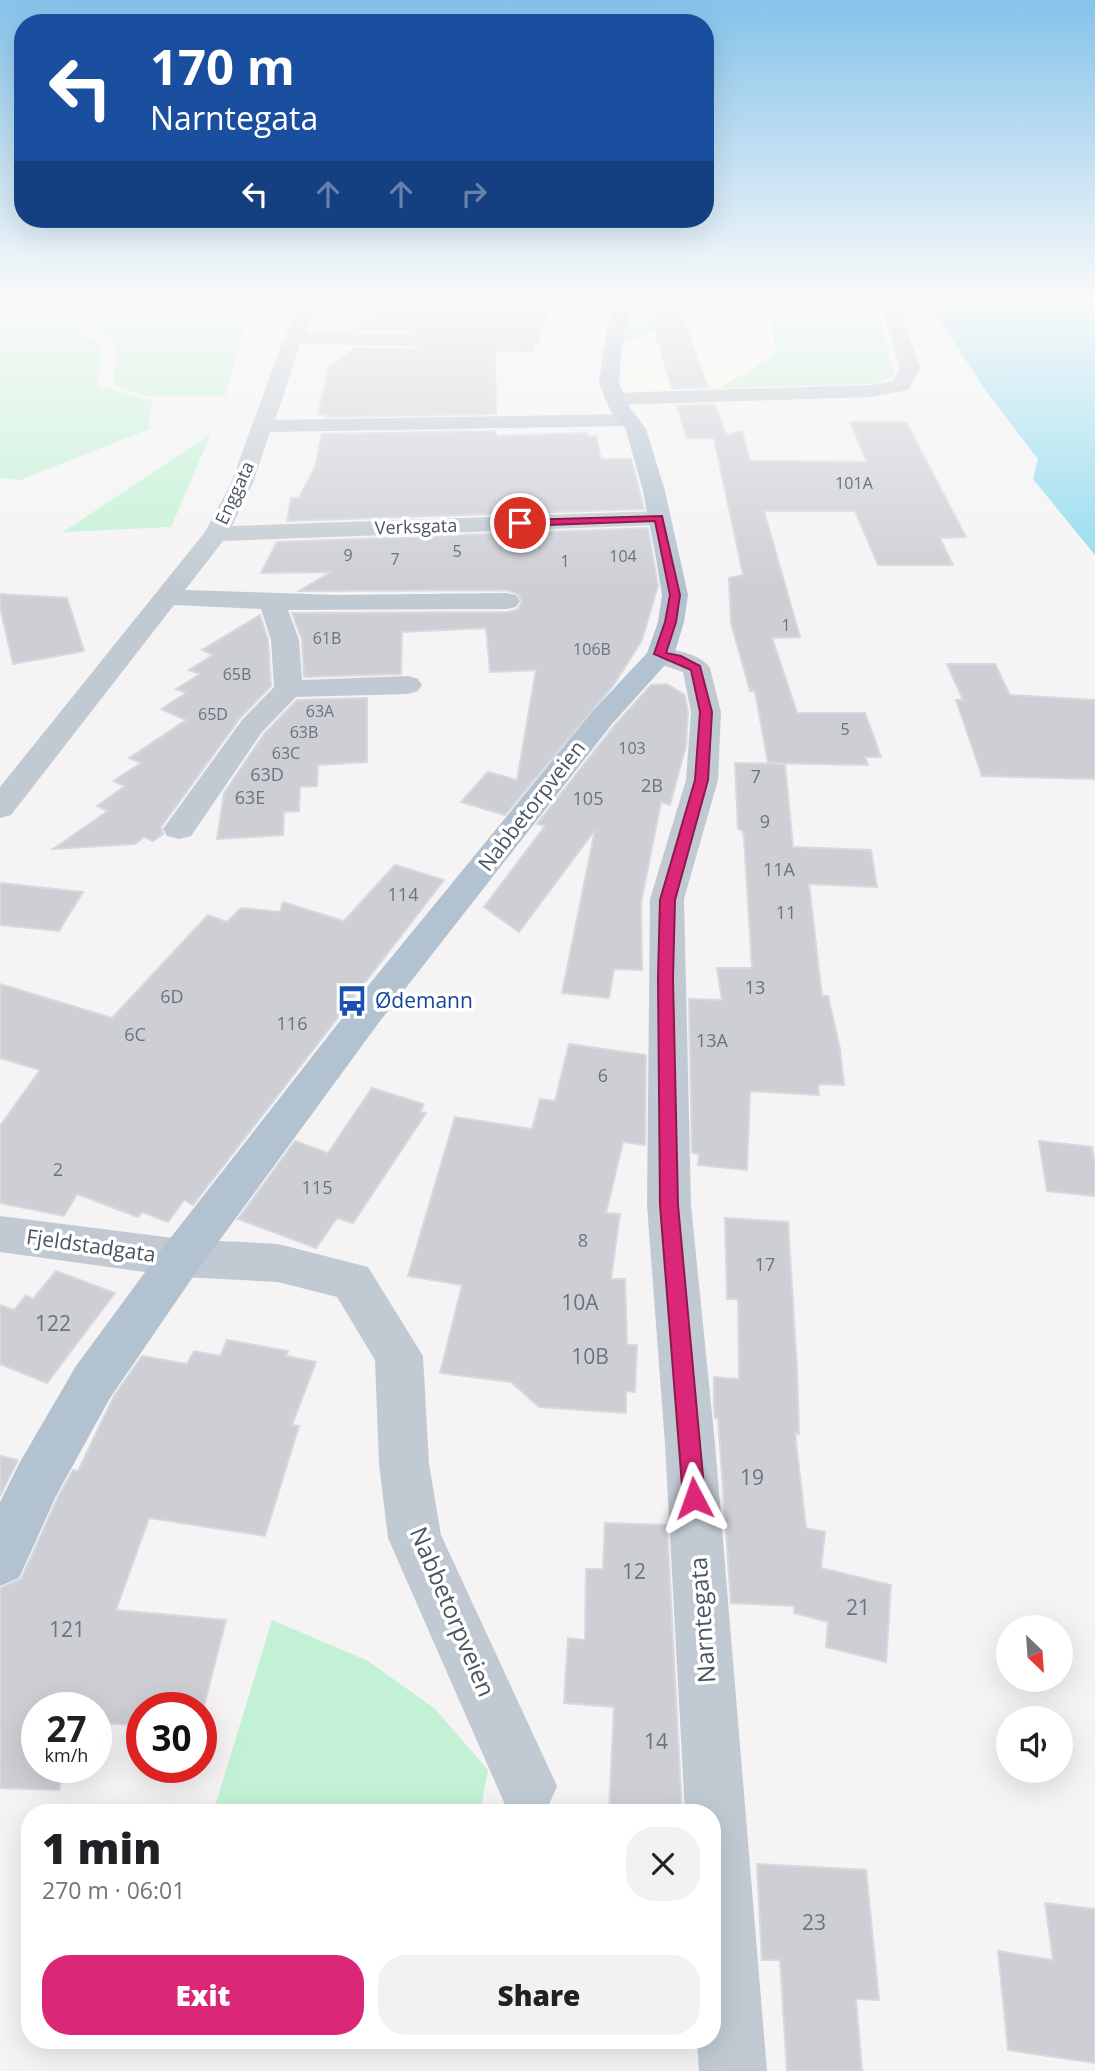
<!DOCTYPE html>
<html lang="en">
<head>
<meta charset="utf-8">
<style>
  :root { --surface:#fff; --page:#f2f2f2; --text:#202124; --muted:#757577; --accent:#db2777 }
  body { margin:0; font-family:"Open Sans",sans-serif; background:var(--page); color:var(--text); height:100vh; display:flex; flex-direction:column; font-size:26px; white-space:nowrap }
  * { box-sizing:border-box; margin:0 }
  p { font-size:23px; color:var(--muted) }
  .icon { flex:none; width:38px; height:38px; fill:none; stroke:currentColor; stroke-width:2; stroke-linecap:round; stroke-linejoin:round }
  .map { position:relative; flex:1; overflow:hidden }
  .side { position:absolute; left:21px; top:1804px; width:700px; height:245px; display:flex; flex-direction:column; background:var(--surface); border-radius:28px; box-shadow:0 7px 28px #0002 }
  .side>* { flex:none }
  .guide { position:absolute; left:14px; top:14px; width:700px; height:214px; border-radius:28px; box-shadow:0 7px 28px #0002; background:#1a4fa0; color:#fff; overflow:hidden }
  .needle { width:46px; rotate:155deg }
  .buttons { position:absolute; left:996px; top:1615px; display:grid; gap:14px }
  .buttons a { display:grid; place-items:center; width:77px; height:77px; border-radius:50%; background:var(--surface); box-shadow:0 7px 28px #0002; font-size:35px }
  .speed { position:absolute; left:21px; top:1692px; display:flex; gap:14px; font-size:35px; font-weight:700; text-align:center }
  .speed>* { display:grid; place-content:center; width:91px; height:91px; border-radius:50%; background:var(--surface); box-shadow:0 7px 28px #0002; line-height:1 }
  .speed small { font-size:18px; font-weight:400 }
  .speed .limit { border:10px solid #d22; background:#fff; color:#111 }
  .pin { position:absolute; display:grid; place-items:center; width:60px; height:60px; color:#fff; margin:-30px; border:4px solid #fff; border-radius:50%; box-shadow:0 2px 7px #0007 }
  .me { position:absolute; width:77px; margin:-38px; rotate:356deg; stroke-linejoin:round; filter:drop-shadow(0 0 5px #0008) }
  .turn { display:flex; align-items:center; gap:24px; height:147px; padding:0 21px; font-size:32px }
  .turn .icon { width:91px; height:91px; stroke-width:2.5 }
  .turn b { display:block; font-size:49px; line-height:60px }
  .lanes { display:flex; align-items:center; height:66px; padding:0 21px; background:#0003; justify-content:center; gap:35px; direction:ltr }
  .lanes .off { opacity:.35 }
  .round { display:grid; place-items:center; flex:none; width:74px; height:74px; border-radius:28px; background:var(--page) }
  .summary { display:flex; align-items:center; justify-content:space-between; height:119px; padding:0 21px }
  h1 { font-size:42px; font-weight:800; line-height:52px }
  .action { display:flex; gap:14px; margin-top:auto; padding:14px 21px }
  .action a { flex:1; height:80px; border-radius:28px; background:var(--accent); color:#fff; font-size:28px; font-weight:800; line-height:80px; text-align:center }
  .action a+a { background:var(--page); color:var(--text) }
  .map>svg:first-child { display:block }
</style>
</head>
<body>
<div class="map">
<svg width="1095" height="2071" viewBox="0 0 1095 2071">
  <rect width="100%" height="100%" fill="#f5f3f3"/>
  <g fill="#fdf9ef">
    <polygon points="518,296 600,296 579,357 496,354"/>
    <polygon points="691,314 770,317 776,354 720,388 666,391 625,380 625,345 644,333"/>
  </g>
  <g fill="#c3f1d5">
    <polygon points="104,296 260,296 253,303 225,396 145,396 113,384 117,348 83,311"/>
    <polygon points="634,296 714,296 876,304 895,377 874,384 720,388 776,354 770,318 691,314 623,344"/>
    <polygon points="0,309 66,314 102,348 98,386 152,401 149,429 20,480 0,478"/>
    <polygon points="211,434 171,527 63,532"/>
    <polygon points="272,1620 368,1661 435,1709 488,1770 480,1813 213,1813"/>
  </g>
  <g fill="#90daee">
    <polygon points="12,296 92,296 83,305 62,306"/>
    <polygon points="923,296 1095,296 1095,555 1033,479 1038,459 988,394"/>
  </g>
  <g fill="#cdcfd5" stroke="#d7d9de" stroke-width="2">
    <polygon points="394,296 552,296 538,345 534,345 532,352 495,351 496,414 326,417 327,414 318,414 329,368 355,348 413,349 424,341 413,331 353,331"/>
    <polygon points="679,306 708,387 672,389 650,316"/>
    <polygon points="715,405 726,435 742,431 750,461 867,462 850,422 906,422 966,537 940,538 953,565 878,565 855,511 764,511 800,637 772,638 797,713 865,713 881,757 865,757 868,765 768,763 755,691 750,691 731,623 729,578 743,575 714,438 687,438 677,406"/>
    <polygon points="496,431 496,436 587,433 588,436 596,436 601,459 631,459 644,509 287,521 291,498 299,498 315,467 322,434"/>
    <polygon points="648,528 658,586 642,640 613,686 505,815 461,802 488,772 517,780 536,670 490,672 486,628 402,632 401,674 304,677 302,640 292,613 507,612 517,610 522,602 518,594 507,590 299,591 331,572 261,573 277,542"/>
    <polygon points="0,594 67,598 84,651 13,664 0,607"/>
    <polygon points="260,615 268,640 271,686 240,718 161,827 163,834 153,841 144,837 135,844 53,849 108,811 97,806 125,786 113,781 141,763 129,758 186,720 161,709 186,693 176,689 200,674 189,670 213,655 202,650"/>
    <polygon points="947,664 995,664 1010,695 1095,700 1095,779 982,776 956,700 963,700"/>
    <polygon points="667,684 685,695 688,712 686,746 670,805 661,802 641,903 642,970 614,969 609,998 562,993 595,830 519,932 484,907 545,826 537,824 614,726 651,685"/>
    <polygon points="367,698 367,762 318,765 317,786 300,787 299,811 284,812 283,835 217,839 224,793 264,734 297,700"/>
    <polygon points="735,763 785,764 793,847 871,850 877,887 809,884 822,996 828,996 840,1049 844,1085 821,1084 818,1086 819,1095 750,1091 747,1170 698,1165 699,1154 692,1153 689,999 722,1000 717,968 752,968 744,837 742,830 738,829"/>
    <polygon points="395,865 444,880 193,1205 184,1200 168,1222 142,1212 138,1217 77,1194 64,1216 0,1203 0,1126 40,1070 0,1058 0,984 112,1018 208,915 227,922 241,908 280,912 283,902 344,921"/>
    <polygon points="0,883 83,892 59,931 0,925"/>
    <polygon points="569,1044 646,1055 645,1145 623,1142 606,1213 620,1214 611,1279 625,1279 627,1345 637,1345 635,1392 626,1391 626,1413 539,1407 511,1382 440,1373 462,1285 408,1276 455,1117 532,1129 540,1099 555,1101"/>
    <polygon points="372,1088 424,1104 420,1112 426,1113 353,1223 337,1218 316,1248 238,1219 295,1141 328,1153"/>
    <polygon points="1039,1141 1092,1147 1095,1164 1095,1196 1047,1191"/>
    <polygon points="725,1218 788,1222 797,1368 799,1434 795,1433 806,1528 825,1532 821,1568 891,1585 886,1662 826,1647 828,1622 794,1613 794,1606 731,1603 718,1418 715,1418 714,1412 714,1377 739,1379 738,1299 727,1299"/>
    <polygon points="56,1271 115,1293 47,1383 0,1364 0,1305 14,1310 26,1295 33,1299"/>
    <polygon points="227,1340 288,1351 286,1356 316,1362 292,1425 299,1426 265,1536 149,1518 116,1610 226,1620 201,1718 201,1708 142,1708 142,1726 96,1722 96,1708 37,1708 37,1768 64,1768 59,1790 0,1788 0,1588 21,1579 58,1497 73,1470 78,1471 114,1396 142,1356 187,1364 194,1351 220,1356"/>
    <polygon points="0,1456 18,1460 0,1496"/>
    <polygon points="605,1523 667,1525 682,1813 609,1813 614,1707 564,1703 568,1638 585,1640 586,1569 603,1569"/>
    <polygon points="757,1864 866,1870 879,2000 856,1999 862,2071 787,2071 780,1960 762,1960"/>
    <polygon points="1045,1903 1095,1909 1095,2063 1008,2050 998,1951 1053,1960"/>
  </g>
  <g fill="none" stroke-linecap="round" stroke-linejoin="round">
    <g fill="#c1cad2" fill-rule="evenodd">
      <polygon points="306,296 323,296 305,333 413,334 422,340 413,346 300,344 275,420 630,414 637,416 640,420 637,424 630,426 270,432 253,483 232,526 659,511 667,513 671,518 667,523 659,525 223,541 185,590 338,595 507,593 516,595 520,601 516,607 507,609 288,610 299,640 302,680 408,676 418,679 422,685 418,691 408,694 296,697 262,732 191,836 179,839 167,836 163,829 242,720 274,687 271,640 261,609 174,605 11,815 0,818 0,787 205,532 231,483 284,338"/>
      <polygon points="878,296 896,296 920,368 908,390 871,397 615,405 608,403 605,399 608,395 615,393 871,385 894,381 900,368"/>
      <path d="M660,647C676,651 700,653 710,668L721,712L718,780L684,899L691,1205L715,1444L767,2071H699L697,2040H712V1813H685L665,1444L647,1205L650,899L686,780L691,712L683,672L650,661L646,655L650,649Z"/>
      <path d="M0,1216L181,1239L278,1244L368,1267L423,1356L429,1464L441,1535L557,1786L548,1807C532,1814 522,1814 506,1807L388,1538L379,1464L375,1360L337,1297L278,1282L181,1277L0,1252Z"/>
    </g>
    <polygon fill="#b3c2d1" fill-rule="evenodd" points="615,296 633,296 621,351 619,383 630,408 646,429 665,491 688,595 684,622 674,655 612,724 380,1021 197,1271 110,1398 56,1496 19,1578 0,1586 0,1502 20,1462 76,1366 165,1245 354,1003 592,712 647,653 658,622 662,595 656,558 643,491 626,430 610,410 599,383 603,351"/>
  </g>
  <linearGradient id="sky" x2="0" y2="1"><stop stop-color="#85c3ea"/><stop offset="0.51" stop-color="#fafafa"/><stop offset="1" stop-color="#fafafa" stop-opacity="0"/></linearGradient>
  <rect width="1095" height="586" fill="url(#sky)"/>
  <polygon fill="#db2777" stroke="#8e194d" stroke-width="2" points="662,516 680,595 676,622 666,653 681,656 700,666 712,712 708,780 675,900 673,978 678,1205 705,1498 702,1505 694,1508 686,1505 683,1498 660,1205 658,978 660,900 695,780 700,712 691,670 654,654 665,622 670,595 655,521 520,526 515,523 520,520"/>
  <defs>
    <symbol id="bus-bare" viewBox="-9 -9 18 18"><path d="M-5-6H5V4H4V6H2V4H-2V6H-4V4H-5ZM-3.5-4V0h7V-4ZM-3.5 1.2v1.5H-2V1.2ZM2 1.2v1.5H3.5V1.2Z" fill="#1a4fb4" stroke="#fff" stroke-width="2.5" paint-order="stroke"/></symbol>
  </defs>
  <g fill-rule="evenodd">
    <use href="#bus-bare" x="330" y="979" width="44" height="44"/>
  </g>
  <g text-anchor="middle" stroke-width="7" stroke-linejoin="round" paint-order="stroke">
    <g font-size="16" fill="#6b747e">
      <text x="854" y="489">101A</text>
      <text x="457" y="557">5</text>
      <text x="348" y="561">9</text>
      <text x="623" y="562">104</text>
      <text x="395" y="565">7</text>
      <text x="565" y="567">1</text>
      <text x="786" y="631">1</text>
      <text x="327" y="644">61B</text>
      <text x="592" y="655">106B</text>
      <text x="237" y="680">65B</text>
      <text x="320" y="717">63A</text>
      <text x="213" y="720">65D</text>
      <text x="845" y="735">5</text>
      <text x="304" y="738">63B</text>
      <text x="632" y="754">103</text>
      <text x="286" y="759">63C</text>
    </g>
    <g font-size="18" fill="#4a5661" stroke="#fff">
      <text transform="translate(235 493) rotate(-65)" y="6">Enggata</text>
      <text transform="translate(416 527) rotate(-2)" y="6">Verksgata</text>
    </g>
    <g font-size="18" fill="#6b747e">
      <text x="267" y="781">63D</text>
      <text x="756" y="783">7</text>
      <text x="652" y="792">2B</text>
      <text x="250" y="804">63E</text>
      <text x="588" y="805">105</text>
      <text x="765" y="828">9</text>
      <text x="779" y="876">11A</text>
      <text x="403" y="901">114</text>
      <text x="786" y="919">11</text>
      <text x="755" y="994">13</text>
      <text x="172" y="1003">6D</text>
      <text x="292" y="1030">116</text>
      <text x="135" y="1041">6C</text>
      <text x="712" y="1047">13A</text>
      <text x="603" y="1082">6</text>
      <text x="58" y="1176">2</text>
      <text x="317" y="1194">115</text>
      <text x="583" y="1247">8</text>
      <text x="765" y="1271">17</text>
    </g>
    <g font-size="21" fill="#4a5661" stroke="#fff">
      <text transform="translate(532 806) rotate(-52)" y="7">Nabbetorpveien</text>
      <text transform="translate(91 1246) rotate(8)" y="7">Fjeldstadgata</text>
    </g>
    <g font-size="21" fill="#164399" stroke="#fff" text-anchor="start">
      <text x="375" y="1008">Ødemann</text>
    </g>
    <g font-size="21" fill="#6b747e">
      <text x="580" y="1310">10A</text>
      <text x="53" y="1331">122</text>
      <text x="590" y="1364">10B</text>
      <text x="752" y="1485">19</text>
      <text x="634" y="1579">12</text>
      <text x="858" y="1615">21</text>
      <text x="67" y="1637">121</text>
      <text x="656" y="1749">14</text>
      <text x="814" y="1930">23</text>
    </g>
    <g font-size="24" fill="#4a5661" stroke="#fff">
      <text transform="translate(452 1612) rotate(67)" y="8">Nabbetorpveien</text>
      <text transform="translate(703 1620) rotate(-94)" y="8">Narntegata</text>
    </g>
  </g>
</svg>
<div class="buttons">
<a><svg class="needle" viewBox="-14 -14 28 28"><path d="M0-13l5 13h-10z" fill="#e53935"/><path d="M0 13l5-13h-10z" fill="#757577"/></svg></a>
<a><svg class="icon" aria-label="sound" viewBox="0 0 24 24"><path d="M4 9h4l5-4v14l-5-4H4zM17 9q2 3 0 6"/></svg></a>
</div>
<div class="speed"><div>27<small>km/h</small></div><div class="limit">30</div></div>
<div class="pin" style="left:520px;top:523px;background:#d93025"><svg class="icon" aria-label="arrive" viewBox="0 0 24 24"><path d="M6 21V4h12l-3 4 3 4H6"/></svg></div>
<svg class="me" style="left:694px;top:1498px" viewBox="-20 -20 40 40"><path d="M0-17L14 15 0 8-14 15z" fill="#db2777" stroke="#fff" stroke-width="4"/></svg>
<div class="guide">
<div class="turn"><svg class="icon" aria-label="left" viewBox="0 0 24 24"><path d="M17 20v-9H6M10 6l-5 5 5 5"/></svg><div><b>170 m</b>Narntegata</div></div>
<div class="lanes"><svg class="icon" aria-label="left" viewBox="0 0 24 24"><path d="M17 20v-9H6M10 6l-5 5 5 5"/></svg><svg class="icon off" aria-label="ahead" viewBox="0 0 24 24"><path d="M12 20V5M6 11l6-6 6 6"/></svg><svg class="icon off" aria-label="ahead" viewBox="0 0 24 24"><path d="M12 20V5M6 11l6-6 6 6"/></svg><svg class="icon off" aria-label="right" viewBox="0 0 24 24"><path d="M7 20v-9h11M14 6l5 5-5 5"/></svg></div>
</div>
<section class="side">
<div class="summary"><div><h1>1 min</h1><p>270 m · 06:01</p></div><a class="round"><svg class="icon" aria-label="close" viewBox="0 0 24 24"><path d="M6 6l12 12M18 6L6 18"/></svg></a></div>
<div class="action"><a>Exit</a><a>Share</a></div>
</section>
</div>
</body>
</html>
